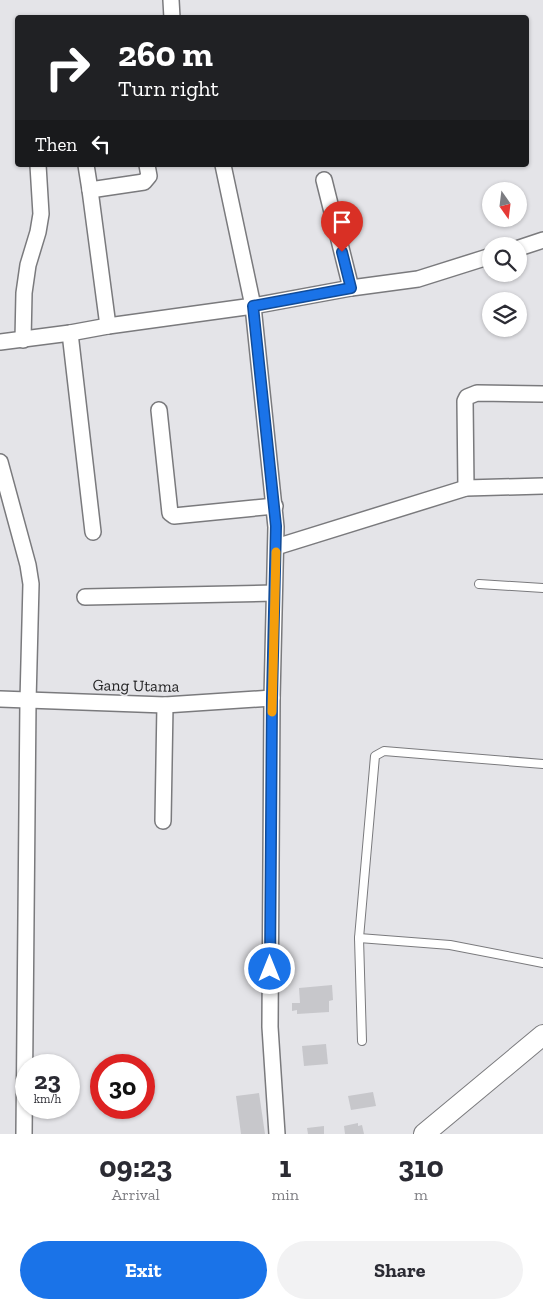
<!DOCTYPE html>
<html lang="en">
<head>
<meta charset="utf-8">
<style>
  :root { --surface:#fff; --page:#f2f2f3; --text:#2b2b33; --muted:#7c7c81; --accent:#1a73e8 }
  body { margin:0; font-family:"Zilla Slab",serif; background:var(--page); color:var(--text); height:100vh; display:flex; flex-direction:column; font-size:19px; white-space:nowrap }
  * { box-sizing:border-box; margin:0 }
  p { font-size:16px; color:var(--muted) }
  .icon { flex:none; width:28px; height:28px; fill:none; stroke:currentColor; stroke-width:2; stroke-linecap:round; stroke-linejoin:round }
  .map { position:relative; height:1134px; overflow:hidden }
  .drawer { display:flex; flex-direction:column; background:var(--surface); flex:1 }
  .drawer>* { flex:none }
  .guide { position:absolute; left:15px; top:15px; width:514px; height:152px; border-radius:5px; box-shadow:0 1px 4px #0004; background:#202124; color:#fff; overflow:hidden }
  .needle { width:32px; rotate:166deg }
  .fabs { position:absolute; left:482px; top:182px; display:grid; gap:10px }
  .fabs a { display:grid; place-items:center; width:45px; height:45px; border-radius:50%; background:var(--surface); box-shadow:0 1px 4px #0004; font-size:25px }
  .speed { position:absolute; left:15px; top:1054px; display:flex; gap:10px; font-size:25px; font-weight:700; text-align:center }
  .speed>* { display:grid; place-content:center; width:65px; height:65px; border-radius:50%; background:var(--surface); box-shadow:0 1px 4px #0004; line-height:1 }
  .speed small { font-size:12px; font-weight:400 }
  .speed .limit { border:8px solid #d22; background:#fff; color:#111 }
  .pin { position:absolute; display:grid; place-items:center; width:42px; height:42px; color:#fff; margin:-51px -21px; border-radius:50% 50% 50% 0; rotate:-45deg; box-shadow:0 0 5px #0007 }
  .pin .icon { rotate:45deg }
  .me { position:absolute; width:55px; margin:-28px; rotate:0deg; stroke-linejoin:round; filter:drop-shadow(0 0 4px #0008) }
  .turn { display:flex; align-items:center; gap:18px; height:105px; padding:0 20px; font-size:22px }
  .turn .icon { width:65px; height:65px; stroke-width:2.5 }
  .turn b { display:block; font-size:35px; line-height:42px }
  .then { display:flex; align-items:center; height:48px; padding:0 20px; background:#0003; gap:10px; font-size:19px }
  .eta { display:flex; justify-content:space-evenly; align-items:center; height:85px; text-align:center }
  .eta b { font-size:30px; font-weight:700; line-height:35px }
  .cta { display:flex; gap:10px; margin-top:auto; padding:10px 20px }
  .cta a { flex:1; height:58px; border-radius:30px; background:var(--accent); color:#fff; font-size:20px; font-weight:700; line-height:58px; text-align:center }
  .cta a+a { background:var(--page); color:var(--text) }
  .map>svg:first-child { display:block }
</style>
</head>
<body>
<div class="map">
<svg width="543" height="1134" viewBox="0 0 543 1134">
  <rect width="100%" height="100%" fill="#e4e4e8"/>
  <g fill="#c7c7cb">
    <polygon points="332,985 333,1000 329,1001 329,1012 297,1014 297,1010 292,1011 292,1003 300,1003 299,988"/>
    <polygon points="326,1044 328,1064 304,1066 302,1046"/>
    <polygon points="373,1092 376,1106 351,1110 348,1096"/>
    <polygon points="259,1093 265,1134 241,1134 236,1096"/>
    <polygon points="30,1108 54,1108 54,1112 30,1111"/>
    <polygon points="358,1123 358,1126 362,1125 364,1134 345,1134 344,1126"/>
    <polygon points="324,1126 324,1134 308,1134 307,1128"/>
  </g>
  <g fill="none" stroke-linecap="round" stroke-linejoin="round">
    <defs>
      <g id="service">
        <polyline points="479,584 543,588"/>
        <polyline points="359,938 450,945 543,963"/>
        <polyline points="362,1041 359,938 375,756 384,751 543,764"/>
      </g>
      <g id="minor">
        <polyline points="171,0 172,18"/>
        <polyline points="86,165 90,190"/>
        <polyline points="223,165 253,306 276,527 272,698 270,1027 277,1134"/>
        <polyline points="324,180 351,288"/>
        <polyline points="519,248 543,240"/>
        <polyline points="108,326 90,190 144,182 149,176 147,165"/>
        <polyline points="70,333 93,532"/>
        <polyline points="23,340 24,293 28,265 38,232 41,214 38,165"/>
        <polyline points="0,342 70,333 108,326 253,306 351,288 418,279 491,256"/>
        <polyline points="159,410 170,513 174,516 275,506"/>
        <polyline points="0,462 28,565 31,584 28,701 24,1134"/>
        <polyline points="466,488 465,401 467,397 477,393 543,394"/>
        <polyline points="276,547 466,488 543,486"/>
        <polyline points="85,597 274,593"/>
        <polyline points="0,699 165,705 272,698"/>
        <polyline points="163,821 165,705"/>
      </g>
      <polyline id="secondary" points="424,1134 543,1035"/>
    </defs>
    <use href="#service" stroke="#7a7a7d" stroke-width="10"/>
    <use href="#minor" stroke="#7a7a7d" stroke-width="18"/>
    <use href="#secondary" stroke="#7a7a7d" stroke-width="22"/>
    <use href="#service" stroke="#fff" stroke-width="8"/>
    <use href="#minor" stroke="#fff" stroke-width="15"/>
    <use href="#secondary" stroke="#fff" stroke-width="20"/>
  </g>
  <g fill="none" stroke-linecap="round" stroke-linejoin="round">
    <defs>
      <polyline id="route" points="270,969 272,698 276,526 253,306 351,288 342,252"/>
    </defs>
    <use href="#route" stroke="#114b97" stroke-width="12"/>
    <use href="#route" stroke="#1a73e8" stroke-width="9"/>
    <polyline stroke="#f59e0b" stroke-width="9" points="272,712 276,552"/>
  </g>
  <g text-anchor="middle" stroke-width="4" stroke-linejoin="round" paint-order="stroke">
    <g font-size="16" fill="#212122" stroke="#e4e4e8">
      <text transform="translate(136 685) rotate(1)" y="6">Gang Utama</text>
    </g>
  </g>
</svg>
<div class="fabs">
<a><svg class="needle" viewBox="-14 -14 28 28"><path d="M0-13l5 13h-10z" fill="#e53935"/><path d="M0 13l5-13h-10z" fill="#7c7c81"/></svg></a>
<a><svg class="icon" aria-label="search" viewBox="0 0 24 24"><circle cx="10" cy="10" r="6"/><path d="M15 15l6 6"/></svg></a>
<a><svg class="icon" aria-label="layers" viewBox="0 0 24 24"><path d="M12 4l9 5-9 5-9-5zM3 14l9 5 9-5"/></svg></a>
</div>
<div class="speed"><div>23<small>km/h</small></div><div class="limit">30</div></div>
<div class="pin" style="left:342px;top:252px;background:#d93025"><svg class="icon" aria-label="arrive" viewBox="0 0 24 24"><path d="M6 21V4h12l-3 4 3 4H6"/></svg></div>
<svg class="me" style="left:270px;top:969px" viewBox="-20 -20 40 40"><circle r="17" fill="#1a73e8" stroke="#fff" stroke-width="3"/><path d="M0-11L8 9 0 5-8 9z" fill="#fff"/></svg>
<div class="guide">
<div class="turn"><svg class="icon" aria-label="right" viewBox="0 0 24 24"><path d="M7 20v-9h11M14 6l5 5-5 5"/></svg><div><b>260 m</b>Turn right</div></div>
<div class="then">Then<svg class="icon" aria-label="left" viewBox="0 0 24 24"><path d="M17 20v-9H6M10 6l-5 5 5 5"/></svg></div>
</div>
</div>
<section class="drawer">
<div class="eta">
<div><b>09:23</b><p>Arrival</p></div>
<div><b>1</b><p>min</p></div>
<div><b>310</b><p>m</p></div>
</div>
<div class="cta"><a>Exit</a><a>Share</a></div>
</section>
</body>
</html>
